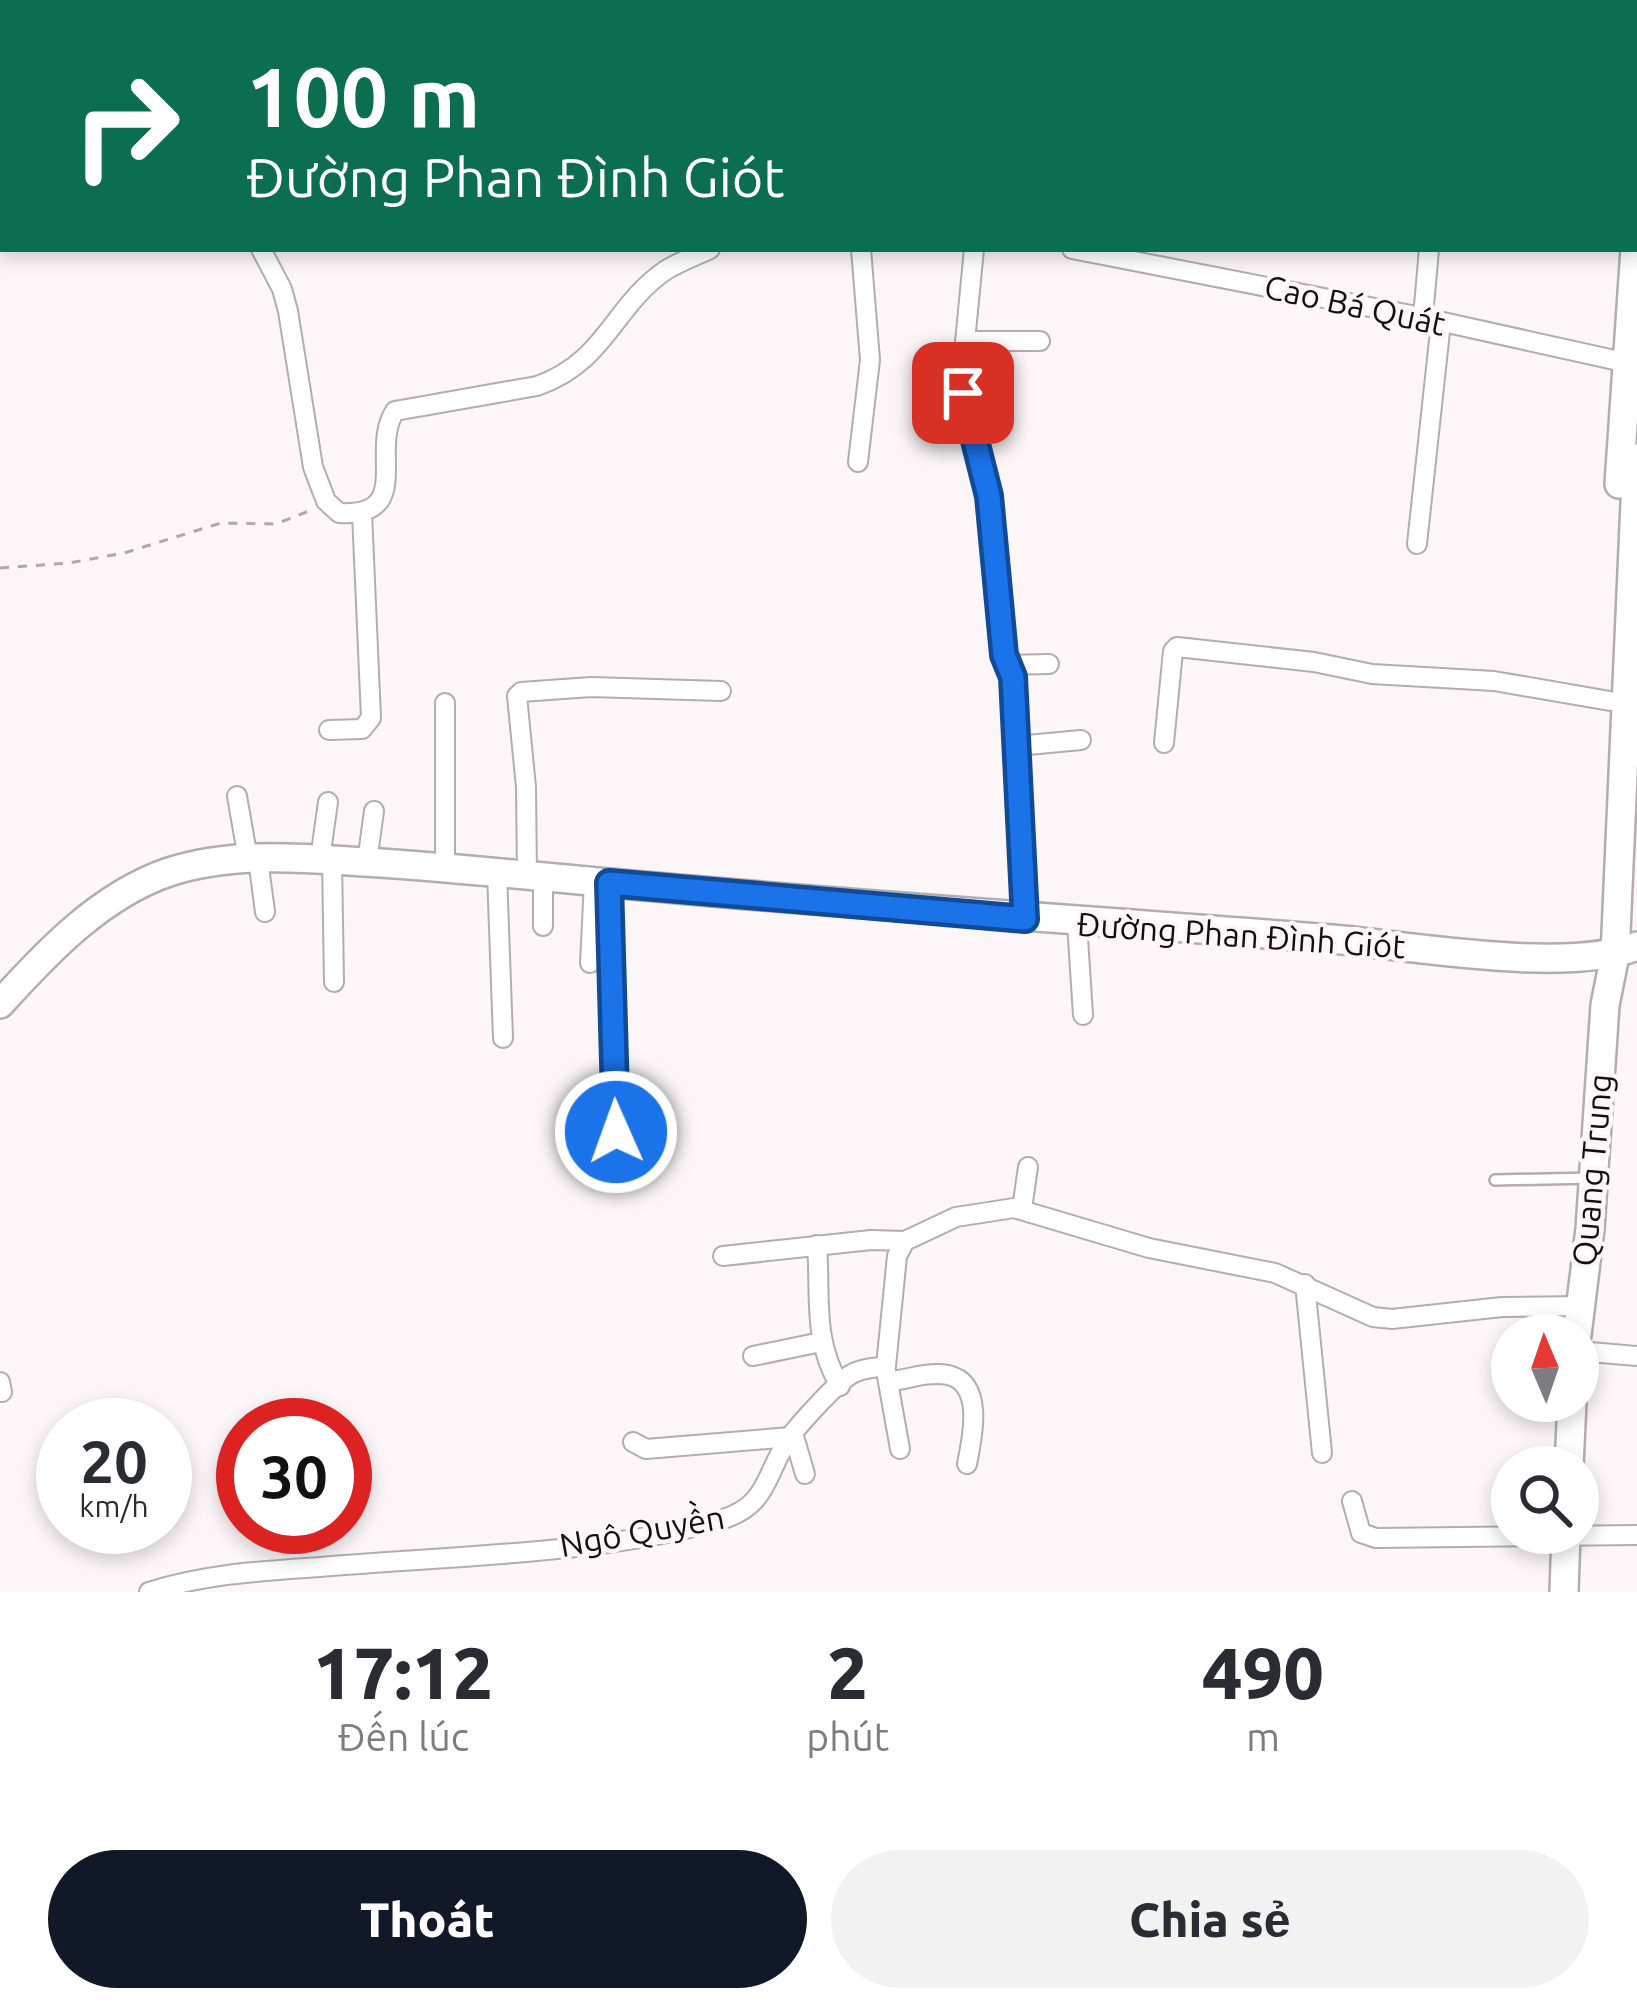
<!DOCTYPE html>
<html lang="vi">
<head>
<meta charset="utf-8">
<style>
  :root { --surface:#fff; --page:#f2f2f3; --text:#2b2b33; --muted:#7c7c81; --accent:#111827 }
  body { margin:0; font-family:Ubuntu,sans-serif; background:var(--page); color:var(--text); height:100vh; display:flex; flex-direction:column; font-size:45px; white-space:nowrap }
  * { box-sizing:border-box; margin:0 }
  p { font-size:39px; color:var(--muted) }
  .icon { flex:none; width:66px; height:66px; fill:none; stroke:currentColor; stroke-width:2; stroke-linecap:round; stroke-linejoin:round }
  .map { position:relative; height:1592px; overflow:hidden }
  .details { display:flex; flex-direction:column; background:var(--surface); flex:1 }
  .details>* { flex:none }
  .hud { position:absolute; left:0px; top:0px; width:1638px; height:252px; box-shadow:0 6px 18px #0003; background:#0b6e4f; color:#fff; overflow:hidden }
  .needle { width:78px; rotate:358deg }
  .tools { position:absolute; left:1491px; top:1314px; display:grid; gap:24px }
  .tools a { display:grid; place-items:center; width:108px; height:108px; border-radius:50%; background:var(--surface); box-shadow:0 6px 18px #0003; font-size:60px }
  .speed { position:absolute; left:36px; top:1398px; display:flex; gap:24px; font-size:60px; font-weight:700; text-align:center }
  .speed>* { display:grid; place-content:center; width:156px; height:156px; border-radius:50%; background:var(--surface); box-shadow:0 6px 18px #0003; line-height:1 }
  .speed small { font-size:30px; font-weight:400 }
  .speed .limit { border:18px solid #d22; background:#fff; color:#111 }
  .pin { position:absolute; display:grid; place-items:center; width:102px; height:102px; color:#fff; margin:-51px; border-radius:24px; box-shadow:0 6px 18px #0006 }
  .me { position:absolute; width:132px; margin:-66px; rotate:358deg; stroke-linejoin:round; filter:drop-shadow(0 0 9px #0008) }
  .turn { display:flex; align-items:center; gap:42px; height:252px; padding:0 48px; font-size:54px }
  .turn .icon { width:156px; height:156px; stroke-width:2.5 }
  .turn b { display:block; font-size:84px; line-height:102px }
  .eta { display:flex; justify-content:space-evenly; align-items:center; height:204px; text-align:center }
  .eta b { font-size:72px; font-weight:800; line-height:84px }
  .button { display:flex; gap:24px; margin-top:auto; padding:24px 48px }
  .button a { flex:1; height:138px; border-radius:72px; background:var(--accent); color:#fff; font-size:48px; font-weight:800; line-height:138px; text-align:center }
  .button a+a { background:var(--page); color:var(--text) }
  .map>svg:first-child { display:block }
</style>
</head>
<body>
<div class="map">
<svg width="1637" height="1592" viewBox="0 0 1637 1592">
  <rect width="100%" height="100%" fill="#fcf6f8"/>
  <g fill="none" stroke-linecap="round" stroke-linejoin="round">
    <defs>
      <polyline id="lane" points="1495,1180 1592,1178"/>
      <g id="street">
        <polyline points="137,0 137,3"/>
        <polyline points="875,0 899,3"/>
        <polyline points="30,3 54,0"/>
        <polyline points="1114,3 1114,0"/>
        <polyline points="1337,3 1337,0"/>
        <polyline points="1447,3 1447,0"/>
        <polyline points="0,5 3,5"/>
        <polyline points="1635,84 1637,84"/>
        <path d="M261,249L282,289L288,311L313,467L326,501L339,513C415,517 369,450 395,411L537,386C607,361 612,307 666,270C679,262 695,256 710,249"/>
        <polyline points="974,249 962,373 989,496 1004,655 1013,677 1025,919"/>
        <polyline points="1072,249 1416,316 1637,365"/>
        <polyline points="1423,317 1429,249"/>
        <polyline points="965,341 1040,341"/>
        <polyline points="858,462 870,360 861,249"/>
        <polyline points="1417,544 1441,322"/>
        <polyline points="1008,665 1049,664"/>
        <polyline points="329,730 362,729 371,718 362,513"/>
        <polyline points="1164,743 1173,651 1177,647 1314,662 1372,674 1494,681 1610,701"/>
        <polyline points="1017,746 1081,740"/>
        <polyline points="237,796 248,859"/>
        <polyline points="258,859 265,912"/>
        <polyline points="320,859 328,802"/>
        <polyline points="332,860 334,982"/>
        <polyline points="367,862 374,811"/>
        <polyline points="445,868 445,703"/>
        <polyline points="497,873 503,1038"/>
        <polyline points="527,875 526,787 517,696 521,692 591,687 721,691"/>
        <polyline points="609,883 616,1132"/>
        <polyline points="1077,923 1083,1015"/>
        <polyline points="543,926 543,877"/>
        <polyline points="590,963 594,882"/>
        <polyline points="1022,1209 1028,1167"/>
        <path d="M817,1245C821,1296 812,1339 840,1386"/>
        <polyline points="723,1256 871,1240 905,1241"/>
        <polyline points="1305,1284 1322,1453"/>
        <polyline points="1578,1351 1637,1356"/>
        <polyline points="753,1356 821,1342"/>
        <polyline points="886,1371 900,1449"/>
        <polyline points="0,1382 2,1392"/>
        <path d="M889,1382C907,1379 930,1371 948,1375C985,1383 972,1439 967,1464"/>
        <polyline points="793,1433 805,1474"/>
        <polyline points="633,1442 646,1449 791,1437"/>
        <polyline points="1352,1501 1361,1533 1376,1538 1637,1535"/>
        <path d="M149,1592C204,1574 262,1571 320,1567C445,1556 601,1555 720,1520C772,1505 764,1470 793,1433C805,1418 835,1385 850,1375C861,1368 874,1368 886,1366L897,1256L905,1241L956,1217L1014,1208L1149,1248L1275,1273L1373,1317L1392,1319L1502,1307L1581,1306"/>
      </g>
      <g id="secondary">
        <polyline points="1635,244 1637,214"/>
        <polyline points="1619,484 1635,249"/>
        <path d="M0,1004C47,952 101,895 169,872C226,853 290,857 349,861C436,866 523,875 610,883C851,905 1091,920 1332,939C1412,946 1566,974 1637,946"/>
        <polyline points="1577,1335 1590,1229 1605,1005 1615,955 1637,458"/>
        <polyline points="1569,1467 1572,1401"/>
        <polyline points="1564,1592 1566,1533"/>
      </g>
    </defs>
    <use href="#lane" stroke="#b3adaf" stroke-width="14"/>
    <use href="#street" stroke="#b3adaf" stroke-width="22"/>
    <use href="#secondary" stroke="#b3adaf" stroke-width="32"/>
    <polyline stroke="#ada8a9" stroke-width="3" stroke-dasharray="9 9" stroke-linecap="butt" points="0,568 69,563 124,553 221,523 276,524 309,511"/>
    <use href="#lane" stroke="#fff" stroke-width="9"/>
    <use href="#street" stroke="#fff" stroke-width="18"/>
    <use href="#secondary" stroke="#fff" stroke-width="27"/>
  </g>
  <g fill="none" stroke-linecap="round" stroke-linejoin="round">
    <defs>
      <polyline id="route" points="616,1132 609,883 1025,919 1013,677 1004,655 989,496 963,393"/>
    </defs>
    <use href="#route" stroke="#114b97" stroke-width="30"/>
    <use href="#route" stroke="#1a73e8" stroke-width="21"/>
  </g>
  <g text-anchor="middle" stroke-width="9" stroke-linejoin="round" paint-order="stroke">
    <g font-size="33" fill="#110f0f" stroke="#fcf6f8">
      <text transform="translate(1355 305) rotate(12)" y="12">Cao Bá Quát</text>
      <text transform="translate(1241 935) rotate(4)" y="12">Đường Phan Đình Giót</text>
      <text transform="translate(1592 1170) rotate(-85)" y="12">Quang Trung</text>
      <text transform="translate(642 1531) rotate(-10)" y="12">Ngô Quyền</text>
    </g>
  </g>
</svg>
<div class="tools">
<a><svg class="needle" viewBox="-14 -14 28 28"><path d="M0-13l5 13h-10z" fill="#e53935"/><path d="M0 13l5-13h-10z" fill="#7c7c81"/></svg></a>
<a><svg class="icon" aria-label="search" viewBox="0 0 24 24"><circle cx="10" cy="10" r="6"/><path d="M15 15l6 6"/></svg></a>
</div>
<div class="speed"><div>20<small>km/h</small></div><div class="limit">30</div></div>
<div class="pin" style="left:963px;top:393px;background:#d93025"><svg class="icon" aria-label="arrive" viewBox="0 0 24 24"><path d="M6 21V4h12l-3 4 3 4H6"/></svg></div>
<svg class="me" style="left:616px;top:1132px" viewBox="-20 -20 40 40"><circle r="17" fill="#1a73e8" stroke="#fff" stroke-width="3"/><path d="M0-11L8 9 0 5-8 9z" fill="#fff"/></svg>
<div class="hud">
<div class="turn"><svg class="icon" aria-label="right" viewBox="0 0 24 24"><path d="M7 20v-9h11M14 6l5 5-5 5"/></svg><div><b>100 m</b>Đường Phan Đình Giót</div></div>
</div>
</div>
<section class="details">
<div class="eta">
<div><b>17:12</b><p>Đến lúc</p></div>
<div><b>2</b><p>phút</p></div>
<div><b>490</b><p>m</p></div>
</div>
<div class="button"><a>Thoát</a><a>Chia sẻ</a></div>
</section>
</body>
</html>
